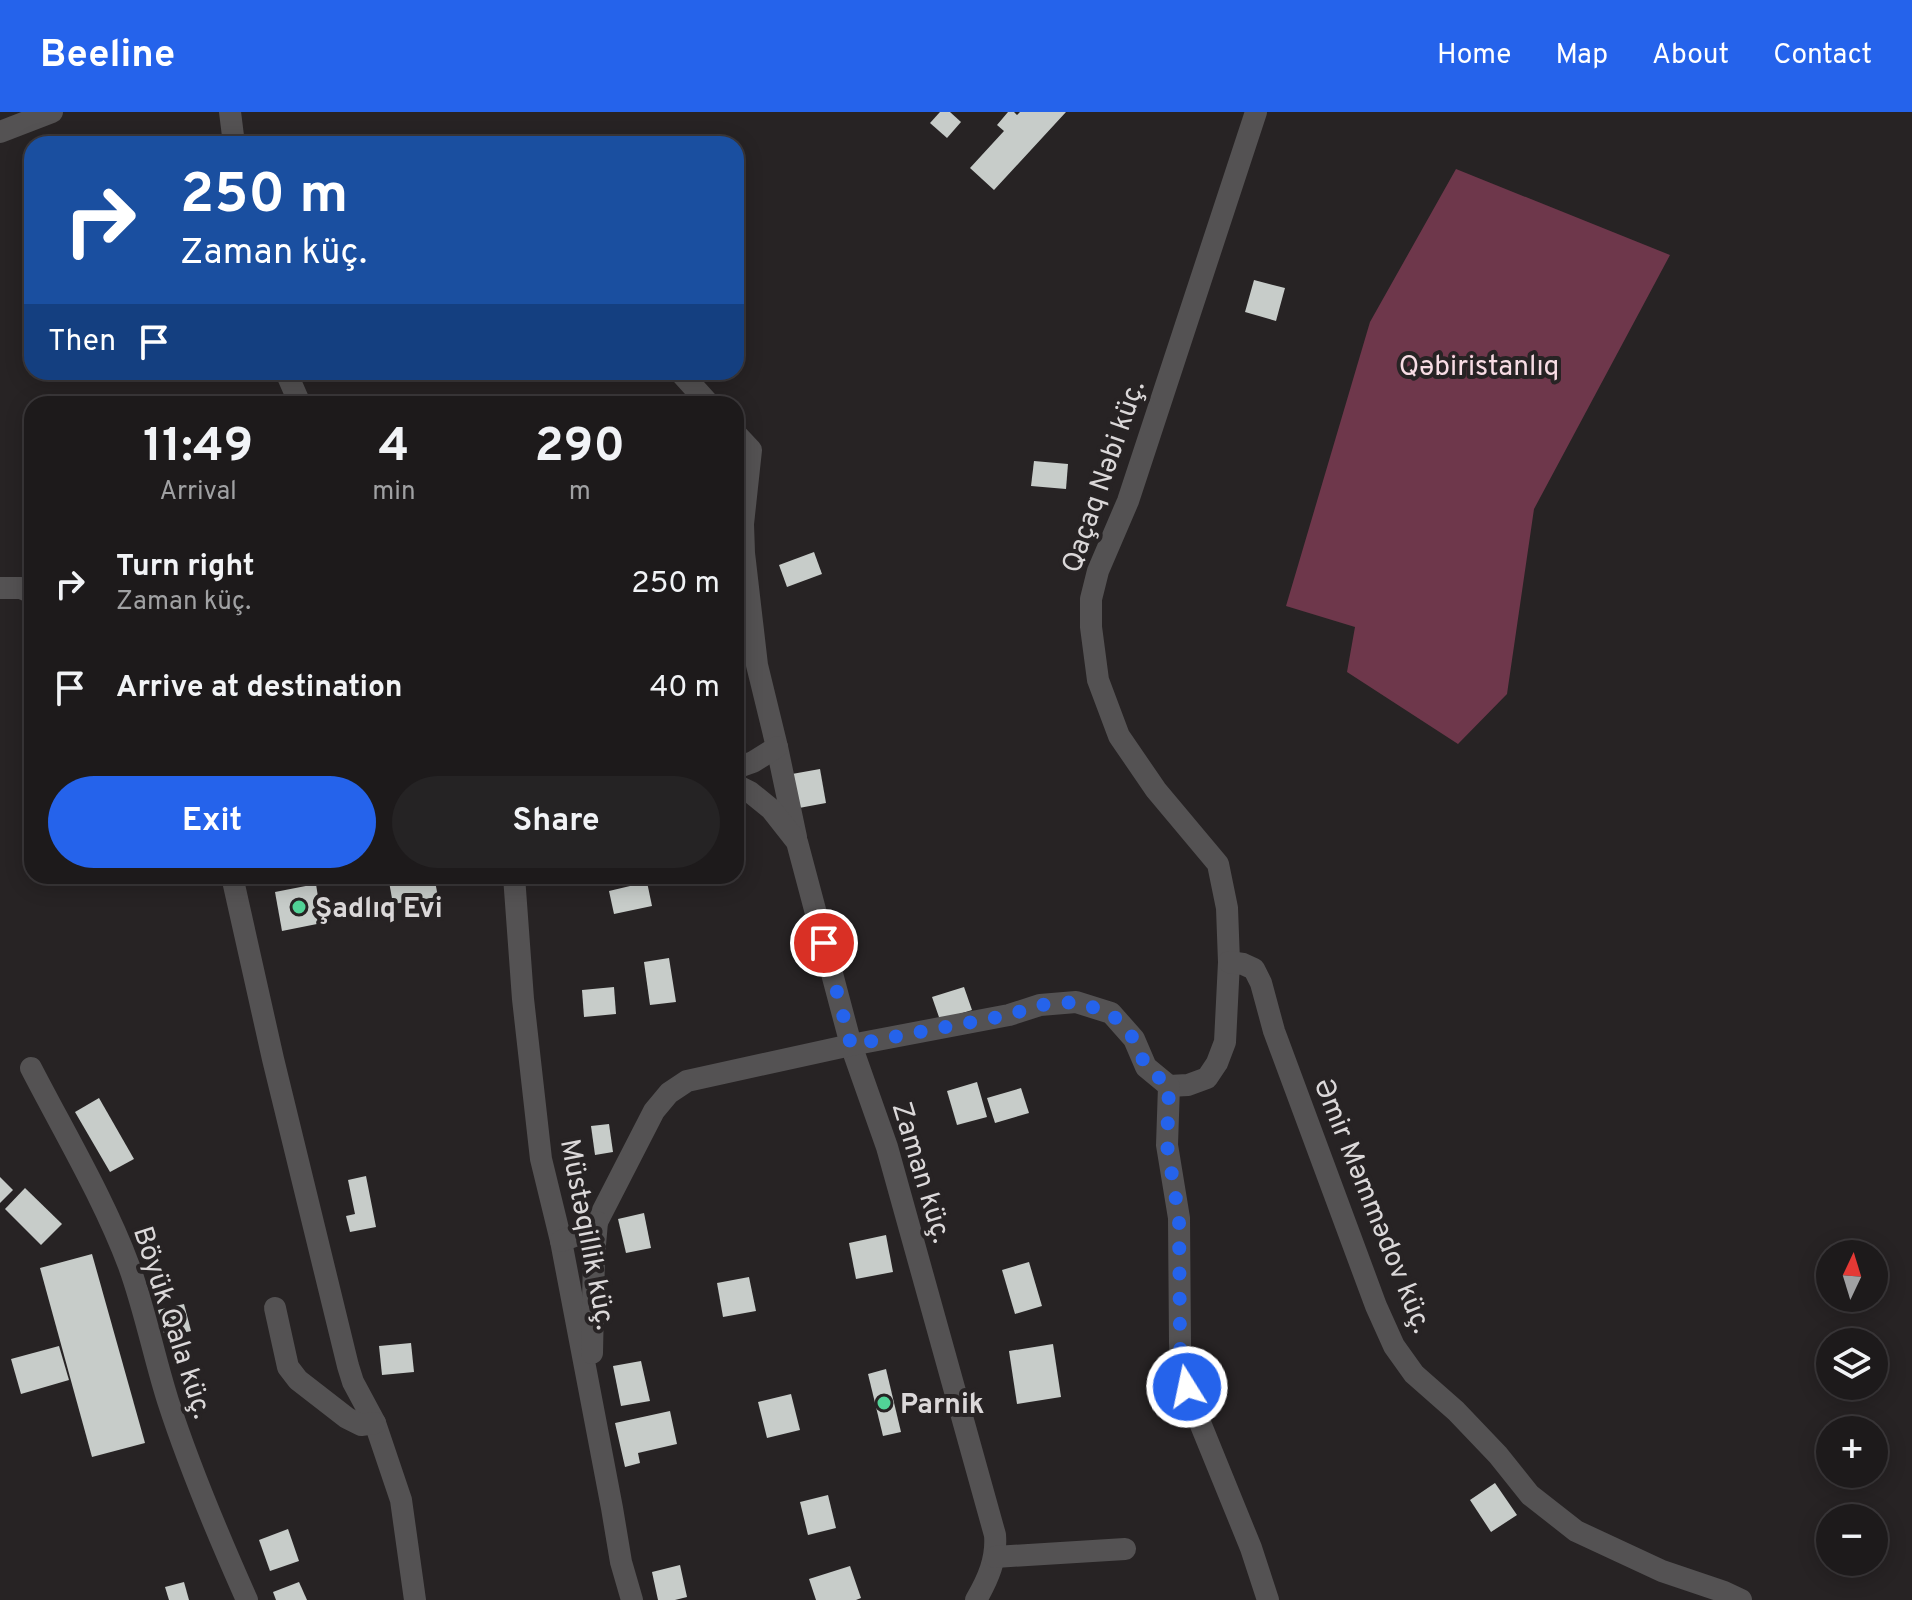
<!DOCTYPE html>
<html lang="en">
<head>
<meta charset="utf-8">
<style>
  :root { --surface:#1d1a1b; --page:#252324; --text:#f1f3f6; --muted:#a0a1a3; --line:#3b383a; --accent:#2563eb }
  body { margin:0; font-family:Overpass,sans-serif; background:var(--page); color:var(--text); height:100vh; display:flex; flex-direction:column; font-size:30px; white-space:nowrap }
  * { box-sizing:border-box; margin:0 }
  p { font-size:26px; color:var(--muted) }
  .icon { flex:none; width:44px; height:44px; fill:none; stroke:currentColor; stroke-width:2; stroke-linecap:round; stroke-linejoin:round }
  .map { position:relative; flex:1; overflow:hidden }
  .details { position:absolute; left:24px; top:284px; width:720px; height:488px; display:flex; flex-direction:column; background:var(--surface); border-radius:24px; box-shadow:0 4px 20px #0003,0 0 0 2px var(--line) }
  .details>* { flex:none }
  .banner { position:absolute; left:24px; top:24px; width:720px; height:244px; border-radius:24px; box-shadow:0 4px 20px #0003,0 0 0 2px var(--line); background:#1a4fa0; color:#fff; overflow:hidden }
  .needle { width:52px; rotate:4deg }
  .buttons { position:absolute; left:1816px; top:1128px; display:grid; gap:16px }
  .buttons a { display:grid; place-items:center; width:72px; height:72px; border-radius:50%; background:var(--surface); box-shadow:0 4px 20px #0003,0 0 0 2px var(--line); font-size:40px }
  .pin { position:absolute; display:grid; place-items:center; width:68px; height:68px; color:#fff; margin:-34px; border:4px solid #fff; border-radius:50%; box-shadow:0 2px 8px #0007 }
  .me { position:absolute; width:88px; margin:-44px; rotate:350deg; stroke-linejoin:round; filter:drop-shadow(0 0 6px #0008) }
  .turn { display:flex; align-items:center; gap:28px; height:168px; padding:0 24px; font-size:36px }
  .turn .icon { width:104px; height:104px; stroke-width:2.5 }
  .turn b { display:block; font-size:56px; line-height:68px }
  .then { display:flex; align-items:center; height:76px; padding:0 24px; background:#0003; gap:16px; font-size:30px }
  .eta { display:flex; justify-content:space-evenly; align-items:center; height:136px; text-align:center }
  .eta b { font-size:48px; font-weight:700; line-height:56px }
  .cta { display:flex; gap:16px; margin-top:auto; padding:16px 24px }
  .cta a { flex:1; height:92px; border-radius:48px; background:var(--accent); color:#fff; font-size:32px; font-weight:700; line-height:92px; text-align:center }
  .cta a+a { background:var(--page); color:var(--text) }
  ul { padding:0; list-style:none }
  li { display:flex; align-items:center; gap:24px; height:104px; padding:0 24px }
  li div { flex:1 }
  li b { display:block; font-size:30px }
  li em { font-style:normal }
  header { display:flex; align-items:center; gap:48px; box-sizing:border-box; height:112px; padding:0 40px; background:var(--accent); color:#fff }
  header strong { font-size:38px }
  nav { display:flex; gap:44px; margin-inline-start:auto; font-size:28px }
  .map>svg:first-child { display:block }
</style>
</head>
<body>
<header>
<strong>Beeline</strong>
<nav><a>Home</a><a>Map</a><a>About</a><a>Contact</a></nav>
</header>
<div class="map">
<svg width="1912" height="1488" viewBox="0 0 1912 1488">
  <rect width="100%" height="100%" fill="#272324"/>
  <polygon fill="#6e374b" points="1456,57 1670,143 1534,397 1507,582 1458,632 1347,560 1355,515 1286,494 1370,210"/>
  <g fill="#c7ccc9">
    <polygon points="940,0 950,0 961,10 947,26 930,11"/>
    <polygon points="1008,0 1014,0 1017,3 1020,0 1066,0 994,78 970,56 1004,19 997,13"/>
    <polygon points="1254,168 1285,176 1276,209 1245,200"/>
    <polygon points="1034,349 1068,352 1066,377 1031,374"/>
    <polygon points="814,440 822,462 787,475 779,453"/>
    <polygon points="820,657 826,691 799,696 792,662"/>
    <polygon points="388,764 434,764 438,785 393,792"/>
    <polygon points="647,770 652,794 614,802 609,779"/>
    <polygon points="316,772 322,811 282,819 275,780"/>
    <polygon points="669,846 676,890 650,893 644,850"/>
    <polygon points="614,875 616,902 584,905 582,878"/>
    <polygon points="964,875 972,898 940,908 932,885"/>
    <polygon points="977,970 987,1005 957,1013 947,979"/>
    <polygon points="1021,976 1029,1001 995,1011 987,986"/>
    <polygon points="99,986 134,1047 110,1060 75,1000"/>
    <polygon points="609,1012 613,1040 595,1043 591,1014"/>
    <polygon points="366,1064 376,1115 350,1120 346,1104 355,1102 348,1068"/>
    <polygon points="0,1065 13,1078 0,1091"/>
    <polygon points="25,1076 62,1112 41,1133 5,1097"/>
    <polygon points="644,1101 651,1136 626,1141 618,1107"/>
    <polygon points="886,1123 893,1160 856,1167 849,1131"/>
    <polygon points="92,1142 145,1331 92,1345 40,1156"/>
    <polygon points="1029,1150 1042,1194 1015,1202 1002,1158"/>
    <polygon points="749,1165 756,1199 723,1205 717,1171"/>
    <polygon points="184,1192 191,1219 165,1225 158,1198"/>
    <polygon points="411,1231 414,1260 382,1263 379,1234"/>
    <polygon points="1053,1232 1061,1285 1017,1292 1009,1239"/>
    <polygon points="59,1234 69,1268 21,1282 11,1247"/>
    <polygon points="641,1249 650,1289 621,1294 613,1254"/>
    <polygon points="886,1257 901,1320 883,1324 868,1262"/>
    <polygon points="791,1282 800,1318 767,1326 758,1290"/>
    <polygon points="670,1299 677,1332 638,1341 640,1351 625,1355 615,1311"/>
    <polygon points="1495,1371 1517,1403 1491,1420 1470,1388"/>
    <polygon points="828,1383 836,1416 808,1423 800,1390"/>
    <polygon points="288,1417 299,1449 270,1459 259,1428"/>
    <polygon points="680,1453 687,1485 675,1488 658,1488 652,1460"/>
    <polygon points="850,1454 861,1486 856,1488 816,1488 809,1467"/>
    <polygon points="184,1470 189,1488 169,1488 165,1475"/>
    <polygon points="299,1470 307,1488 276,1488 273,1480"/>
  </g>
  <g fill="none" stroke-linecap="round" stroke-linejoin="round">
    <g stroke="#545253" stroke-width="22">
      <polyline points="230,0 234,32"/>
      <polyline points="1256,0 1128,389 1098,459 1091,487 1091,515 1098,568 1119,624 1156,678 1218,752 1227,796 1229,850 1225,930 1217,951 1207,966 1188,973 1169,974 1167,1033 1179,1106 1180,1230 1181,1259 1192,1291 1251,1436 1268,1488"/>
      <polyline points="0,20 52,0"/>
      <polyline points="286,260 300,292"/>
      <polyline points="680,260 709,292"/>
      <polyline points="736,322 751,338 743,412 744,441 757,553 777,635 796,725"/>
      <polyline points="0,476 21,476 32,481"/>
      <polyline points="736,656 753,650 777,635"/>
      <path d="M736,673L750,680L771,697L797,730L851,933L887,1035L995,1423C997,1447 988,1467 976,1488"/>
      <polyline points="232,764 273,947 348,1254 353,1270 375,1311 401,1388 415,1488"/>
      <polyline points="514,764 523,887 541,1047 561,1129 612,1396 621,1450 632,1488"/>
      <polyline points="1229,850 1243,852 1254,857 1261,871 1274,919 1376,1194 1394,1234 1414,1262 1456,1299 1498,1343 1530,1383 1576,1419 1662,1459 1724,1480 1741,1488"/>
      <path d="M31,956C64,1020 104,1087 129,1154C145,1198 154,1245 168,1289C190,1357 218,1423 247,1488"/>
      <polyline points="561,1129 583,1121 597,1110 654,999 669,981 687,969 851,933 1009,903 1040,893 1076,890 1111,901 1134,927 1146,955 1169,974"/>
      <polyline points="275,1196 288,1255 298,1268 347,1306 361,1313 375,1311"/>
      <polyline points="592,1241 594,1144 597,1110"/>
      <polyline points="995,1445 1125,1437"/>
    </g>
  </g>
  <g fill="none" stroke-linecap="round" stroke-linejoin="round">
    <polyline stroke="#2563eb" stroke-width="14" stroke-dasharray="0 25.2" points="824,831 851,933 1009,903 1040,893 1076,890 1111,901 1134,927 1146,955 1169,974 1167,1033 1179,1106 1180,1230 1181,1259 1187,1275"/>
  </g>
  <g fill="#51d397" stroke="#272324" stroke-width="3">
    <circle cx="299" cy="795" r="8"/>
    <circle cx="884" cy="1291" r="8"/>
  </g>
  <g text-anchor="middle" stroke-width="8" stroke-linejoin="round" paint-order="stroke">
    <g font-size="28" fill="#f7dce4" stroke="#272324">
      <text x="1479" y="263">Qəbiristanlıq</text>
    </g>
    <g font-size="28" fill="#dbd8d9" stroke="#272324">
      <text transform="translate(1102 364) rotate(-71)" y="10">Qaçaq Nəbi küç.</text>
      <text transform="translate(923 1060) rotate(73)" y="10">Zaman küç.</text>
      <text transform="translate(1374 1093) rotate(68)" y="10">Əmir Məmmədov küç.</text>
      <text transform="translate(589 1122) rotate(79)" y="10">Müstəqillik küç.</text>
      <text transform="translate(174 1210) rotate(72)" y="10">Böyük Qala küç.</text>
    </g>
    <g font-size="28" font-weight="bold" fill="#dbd8d9" stroke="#272324" text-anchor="start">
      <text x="315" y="805">Şadlıq Evi</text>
      <text x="900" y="1301">Parnik</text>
    </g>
  </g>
</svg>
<div class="buttons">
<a><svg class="needle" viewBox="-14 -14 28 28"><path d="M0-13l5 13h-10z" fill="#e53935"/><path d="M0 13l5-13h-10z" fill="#a0a1a3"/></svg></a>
<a><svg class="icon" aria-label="layers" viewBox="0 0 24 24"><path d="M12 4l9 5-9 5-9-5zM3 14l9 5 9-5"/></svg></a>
<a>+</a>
<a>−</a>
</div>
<div class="pin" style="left:824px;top:831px;background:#d93025"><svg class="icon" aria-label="arrive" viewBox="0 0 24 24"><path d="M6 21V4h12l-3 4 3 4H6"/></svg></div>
<svg class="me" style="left:1187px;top:1275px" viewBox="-20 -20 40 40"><circle r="17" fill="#2563eb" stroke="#fff" stroke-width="3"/><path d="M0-11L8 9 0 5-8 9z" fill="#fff"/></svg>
<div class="banner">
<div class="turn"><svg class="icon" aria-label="right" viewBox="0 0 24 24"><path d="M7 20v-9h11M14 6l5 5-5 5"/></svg><div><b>250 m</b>Zaman küç.</div></div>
<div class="then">Then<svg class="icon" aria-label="arrive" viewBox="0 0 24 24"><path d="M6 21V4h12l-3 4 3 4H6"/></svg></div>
</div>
<section class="details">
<div class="eta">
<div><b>11:49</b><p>Arrival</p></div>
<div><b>4</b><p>min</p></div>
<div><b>290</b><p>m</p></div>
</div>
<ul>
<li><svg class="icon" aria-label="right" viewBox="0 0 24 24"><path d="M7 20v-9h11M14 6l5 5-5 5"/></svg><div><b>Turn right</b><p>Zaman küç.</p></div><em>250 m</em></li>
<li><svg class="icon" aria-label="arrive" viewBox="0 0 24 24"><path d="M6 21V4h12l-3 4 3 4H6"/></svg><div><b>Arrive at destination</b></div><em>40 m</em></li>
</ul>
<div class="cta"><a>Exit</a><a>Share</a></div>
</section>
</div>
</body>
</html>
